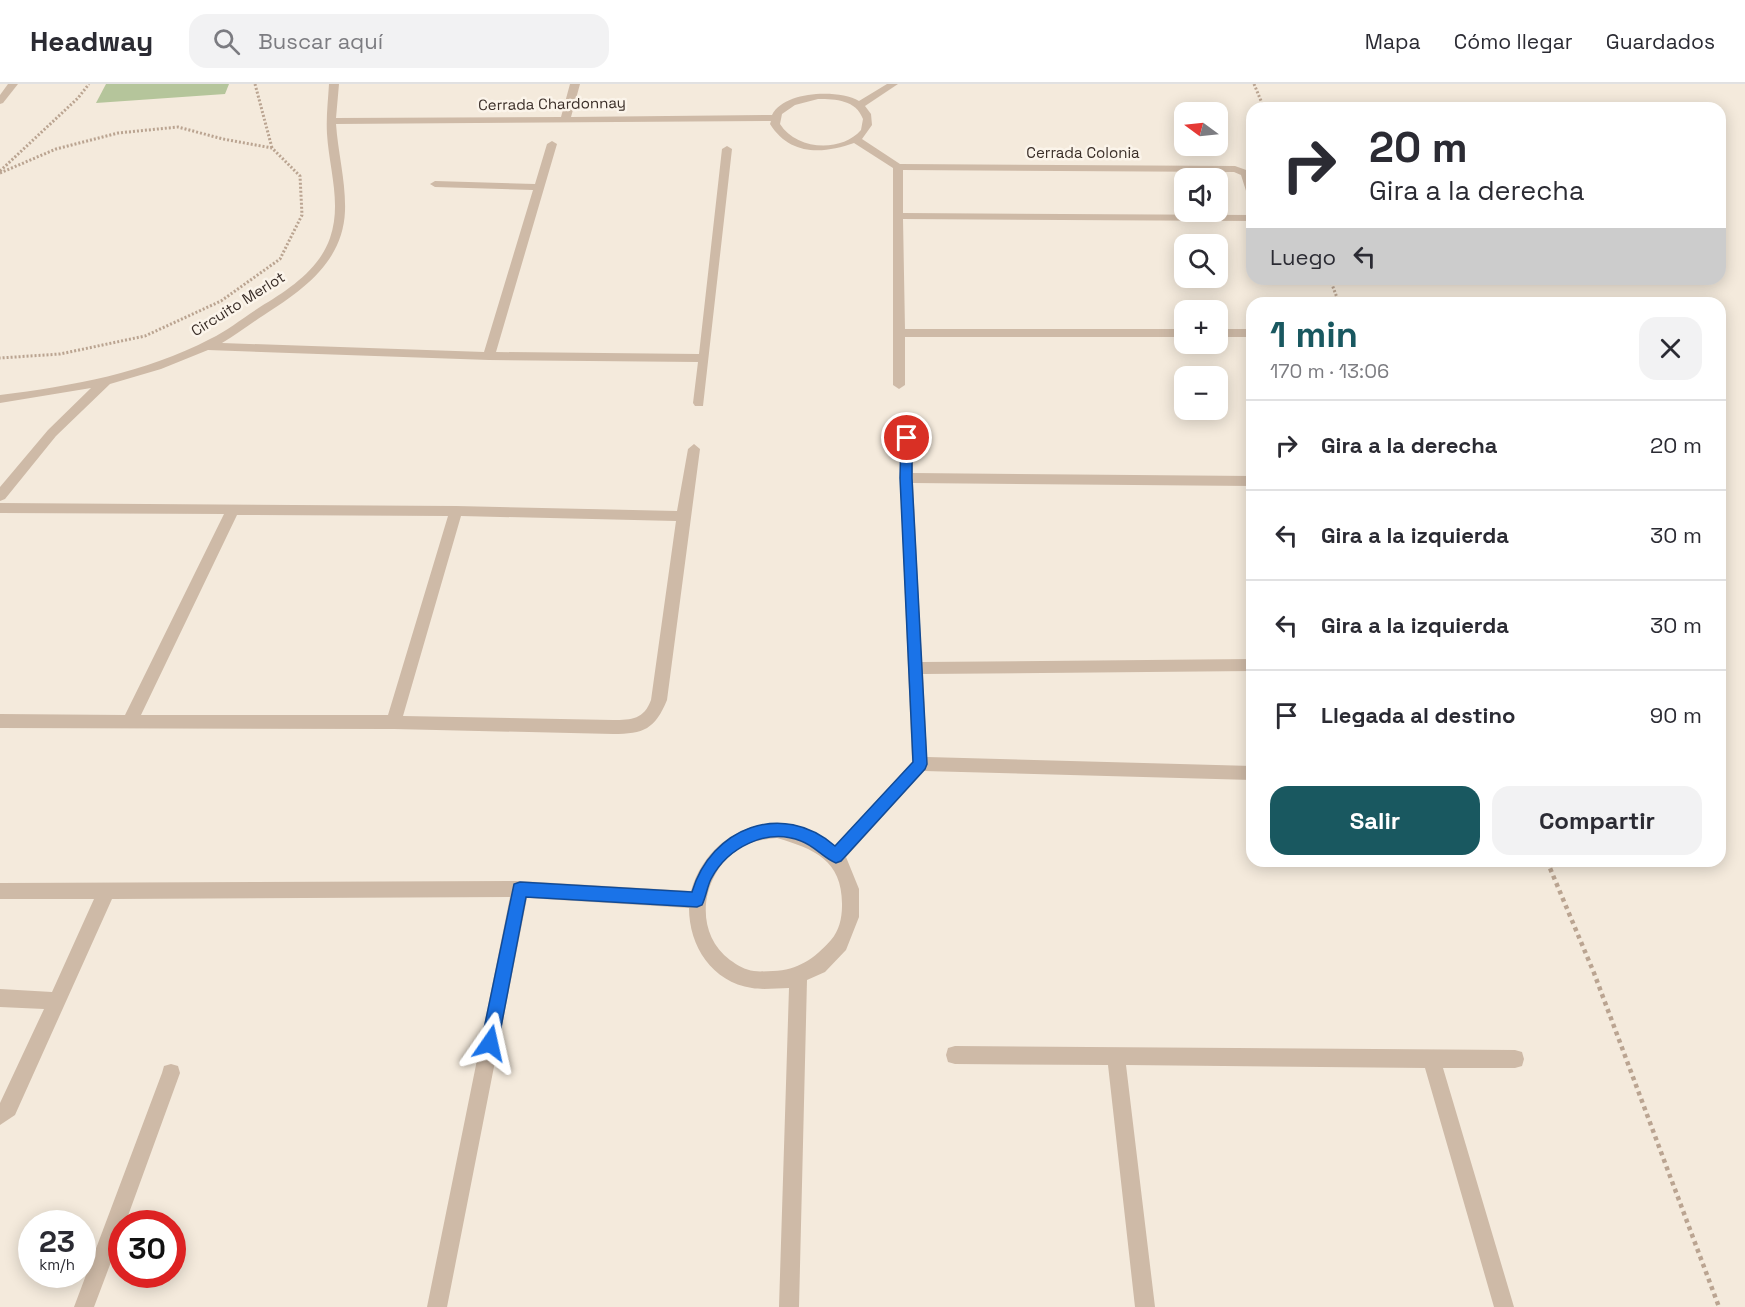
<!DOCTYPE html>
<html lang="es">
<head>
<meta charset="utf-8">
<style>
  :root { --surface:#fff; --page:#f2f2f3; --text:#2b2b33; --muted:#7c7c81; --line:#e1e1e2; --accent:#195860 }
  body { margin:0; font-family:"Space Grotesk",sans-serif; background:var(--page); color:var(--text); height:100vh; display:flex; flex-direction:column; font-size:22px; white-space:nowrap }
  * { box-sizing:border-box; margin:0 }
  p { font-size:20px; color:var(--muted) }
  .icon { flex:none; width:33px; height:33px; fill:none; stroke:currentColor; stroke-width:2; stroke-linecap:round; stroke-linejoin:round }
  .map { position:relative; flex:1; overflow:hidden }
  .side { position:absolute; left:1246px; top:213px; width:480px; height:570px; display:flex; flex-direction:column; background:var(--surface); border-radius:18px; box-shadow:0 3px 15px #0003 }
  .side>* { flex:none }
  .top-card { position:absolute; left:1246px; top:18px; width:480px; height:183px; border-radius:18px; box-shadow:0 3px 15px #0003; background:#fff; color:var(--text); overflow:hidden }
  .needle { width:39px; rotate:285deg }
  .tools { position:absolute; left:1174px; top:18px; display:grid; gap:12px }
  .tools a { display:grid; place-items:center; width:54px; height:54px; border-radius:12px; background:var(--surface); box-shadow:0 3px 15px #0003; font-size:30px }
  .speed { position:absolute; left:18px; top:1126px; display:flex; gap:12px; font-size:30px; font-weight:700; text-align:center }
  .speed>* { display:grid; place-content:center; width:78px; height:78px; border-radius:50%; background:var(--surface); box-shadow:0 3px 15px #0003; line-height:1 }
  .speed small { font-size:15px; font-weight:400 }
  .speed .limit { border:9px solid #d22; background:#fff; color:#111 }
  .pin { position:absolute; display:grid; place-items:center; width:51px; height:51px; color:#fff; margin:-26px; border:3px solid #fff; border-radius:50%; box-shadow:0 2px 6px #0007 }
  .me { position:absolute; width:66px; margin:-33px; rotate:11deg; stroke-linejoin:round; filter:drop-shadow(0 0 4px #0008) }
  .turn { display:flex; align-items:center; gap:21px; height:126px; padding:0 24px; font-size:27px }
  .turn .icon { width:78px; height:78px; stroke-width:2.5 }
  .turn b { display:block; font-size:42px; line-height:51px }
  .then { display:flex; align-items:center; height:57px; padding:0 24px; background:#0003; gap:12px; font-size:22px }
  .round { display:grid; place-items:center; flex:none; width:63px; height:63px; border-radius:18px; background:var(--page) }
  .overview { display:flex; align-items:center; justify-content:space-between; height:102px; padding:0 24px }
  h1 { font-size:36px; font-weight:600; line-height:45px; color:var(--accent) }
  .button { display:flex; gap:12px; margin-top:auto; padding:12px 24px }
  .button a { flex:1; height:69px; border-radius:18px; background:var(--accent); color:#fff; font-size:24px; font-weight:600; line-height:69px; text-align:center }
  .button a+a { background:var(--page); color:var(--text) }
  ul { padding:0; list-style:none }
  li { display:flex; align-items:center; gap:18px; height:90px; padding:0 24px; border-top:2px solid var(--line) }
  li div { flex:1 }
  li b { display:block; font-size:22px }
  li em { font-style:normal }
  header { display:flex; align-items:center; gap:36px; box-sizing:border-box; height:84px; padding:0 30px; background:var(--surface); border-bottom:2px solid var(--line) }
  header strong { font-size:28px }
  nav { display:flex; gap:33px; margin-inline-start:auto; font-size:21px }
  .search { width:420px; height:54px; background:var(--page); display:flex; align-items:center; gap:15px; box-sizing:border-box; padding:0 21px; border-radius:18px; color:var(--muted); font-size:22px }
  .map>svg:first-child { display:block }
</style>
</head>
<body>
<header>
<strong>Headway</strong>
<div class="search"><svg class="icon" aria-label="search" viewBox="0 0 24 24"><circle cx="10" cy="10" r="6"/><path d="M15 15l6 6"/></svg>Buscar aquí</div>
<nav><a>Mapa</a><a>Cómo llegar</a><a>Guardados</a></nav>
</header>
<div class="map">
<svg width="1745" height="1223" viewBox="0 0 1745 1223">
  <rect width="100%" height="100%" fill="#f4eadc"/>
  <polygon fill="#b5c59b" points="106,0 229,0 225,10 96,19"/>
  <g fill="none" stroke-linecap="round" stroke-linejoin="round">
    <g stroke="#baa491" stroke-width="3" stroke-dasharray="2 2" stroke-linecap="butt">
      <polyline points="255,0 272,64"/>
      <polyline points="1254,0 1264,24"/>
      <polyline points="0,87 78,14 89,0"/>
      <polyline points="0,89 56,65 118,49 178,43 223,55 272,64 300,92 302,131 280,175 221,217 145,252 60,270 0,274"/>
      <polyline points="1330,195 1339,219"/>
    </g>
    <polyline stroke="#baa491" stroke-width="4.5" stroke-dasharray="4 4" stroke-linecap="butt" points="1547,777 1594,889 1719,1223"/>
    <g fill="#cebaa7" fill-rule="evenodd">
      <polygon points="8,0 18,0 3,19 0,20 0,11"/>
      <path d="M329,0H339L336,34L561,33L570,0H580L571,33L772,31C784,7 838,5 859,17L887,0H898L865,22L871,30L872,41L862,55L900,80L1235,82L1249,87L1252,96V113L1247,110L1241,91L1234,88L903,86V129L1252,131V137L903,135L905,245H1185V253H905V301L899,305L893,301V84L854,59C823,70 790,72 770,40L771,37L336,40C338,69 346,98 345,127C343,178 303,206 264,231C250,240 237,250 222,259L484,268L533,106L435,103L430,100L435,97L535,100L547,60L552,57L557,60L496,268L699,270L722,65L727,62L732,65L703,322H695L693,319L698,278L489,276L208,266L161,285L110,300L56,352L5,415L0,417V403L48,346L91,304L0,319V311C72,302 145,289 210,255C228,246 243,234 260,223C288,206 319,186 330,154C342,120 329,84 327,50C326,33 328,17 329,0ZM818,15C836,15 856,16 863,35L861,46C841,69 796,66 780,40L782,30L795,21Z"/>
      <rect x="1218" y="245" width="34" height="8"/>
      <path d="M907,331L913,335V389L1252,392V402L913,399L922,578L1252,575V587L923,590L927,673L1252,682V696L924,687L846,773L859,805V833L846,866L825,888L807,896L799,1223H779L789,904C777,904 763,906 752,904C712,898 689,862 689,824L527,814L447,1223H427L510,813L112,815L15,1031L0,1041V1019L44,925L0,923V905L52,908L94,815H0V799L520,797L691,807C710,742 781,719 834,763L912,678L900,394L901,335ZM777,754C815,765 843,777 842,822C842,834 839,847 831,856C814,875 798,886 773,887C767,887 760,888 754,887C745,886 737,881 730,876C691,847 702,786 742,763C752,757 765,755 777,754Z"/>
      <path d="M694,360L700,365L667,616C655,645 644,650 613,650L394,645L0,644V630L125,631L224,430L0,429V419L456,422L677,427L688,365ZM237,431L448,432L388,631H141ZM461,432L676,437L651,616C644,635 632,636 613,636L403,632Z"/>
      <polygon points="955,962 1515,966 1522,968 1524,975 1522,982 1515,984 1443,984 1514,1223 1494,1223 1425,984 1126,981 1155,1223 1135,1223 1108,981 955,980 948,978 946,971 948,964"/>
      <polygon points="171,980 178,982 180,989 125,1140 122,1140 122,1149 94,1223 74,1223 162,989 164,982"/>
    </g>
  </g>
  <path fill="#1a73e8" stroke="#114b97" stroke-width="1.5" d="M907,350L912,354V394L927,680L925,685L841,777L836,779C823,774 815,762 801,757C767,743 727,764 711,795C707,803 706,813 702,821L697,823L526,813L498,959L495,965L490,967L484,965L481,959L514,800L520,798L692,808C711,744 782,716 835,762L913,678L900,394L901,354Z"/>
  <g text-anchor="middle" stroke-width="5" stroke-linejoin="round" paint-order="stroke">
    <g font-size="15" fill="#3a2e28" stroke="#fbf4ea">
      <text transform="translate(552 20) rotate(-1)" y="5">Cerrada Chardonnay</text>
      <text x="1083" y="74">Cerrada Colonia</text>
      <text transform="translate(238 220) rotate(-32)" y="5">Circuito Merlot</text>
    </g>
  </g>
</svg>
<div class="tools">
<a><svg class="needle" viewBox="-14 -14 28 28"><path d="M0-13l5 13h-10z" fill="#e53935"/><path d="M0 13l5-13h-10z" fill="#7c7c81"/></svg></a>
<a><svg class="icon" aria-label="sound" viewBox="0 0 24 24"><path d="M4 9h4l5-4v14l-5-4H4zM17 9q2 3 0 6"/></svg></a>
<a><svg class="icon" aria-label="search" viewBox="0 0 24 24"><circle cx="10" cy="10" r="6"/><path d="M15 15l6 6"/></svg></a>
<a>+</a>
<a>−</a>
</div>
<div class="speed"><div>23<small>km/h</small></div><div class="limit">30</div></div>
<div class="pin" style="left:907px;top:354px;background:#d93025"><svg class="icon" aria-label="arrive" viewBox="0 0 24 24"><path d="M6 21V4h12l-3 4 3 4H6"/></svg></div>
<svg class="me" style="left:490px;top:959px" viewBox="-20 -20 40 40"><path d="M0-17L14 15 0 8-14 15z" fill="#1a73e8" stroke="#fff" stroke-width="4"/></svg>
<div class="top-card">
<div class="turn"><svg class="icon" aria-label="right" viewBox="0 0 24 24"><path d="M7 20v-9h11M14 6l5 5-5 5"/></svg><div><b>20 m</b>Gira a la derecha</div></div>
<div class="then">Luego<svg class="icon" aria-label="left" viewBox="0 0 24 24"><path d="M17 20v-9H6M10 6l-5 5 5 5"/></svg></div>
</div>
<section class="side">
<div class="overview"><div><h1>1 min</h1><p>170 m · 13:06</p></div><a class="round"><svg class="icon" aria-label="close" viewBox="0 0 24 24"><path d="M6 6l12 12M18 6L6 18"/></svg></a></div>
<ul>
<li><svg class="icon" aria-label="right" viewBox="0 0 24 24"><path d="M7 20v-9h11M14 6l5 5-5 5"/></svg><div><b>Gira a la derecha</b></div><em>20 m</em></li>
<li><svg class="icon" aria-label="left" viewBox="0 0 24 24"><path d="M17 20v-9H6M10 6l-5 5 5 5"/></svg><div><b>Gira a la izquierda</b></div><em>30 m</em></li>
<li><svg class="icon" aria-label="left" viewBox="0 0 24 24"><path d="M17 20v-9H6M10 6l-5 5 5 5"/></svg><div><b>Gira a la izquierda</b></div><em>30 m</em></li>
<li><svg class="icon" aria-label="arrive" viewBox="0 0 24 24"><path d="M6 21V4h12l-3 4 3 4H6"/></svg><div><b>Llegada al destino</b></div><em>90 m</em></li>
</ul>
<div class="button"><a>Salir</a><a>Compartir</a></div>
</section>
</div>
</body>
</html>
